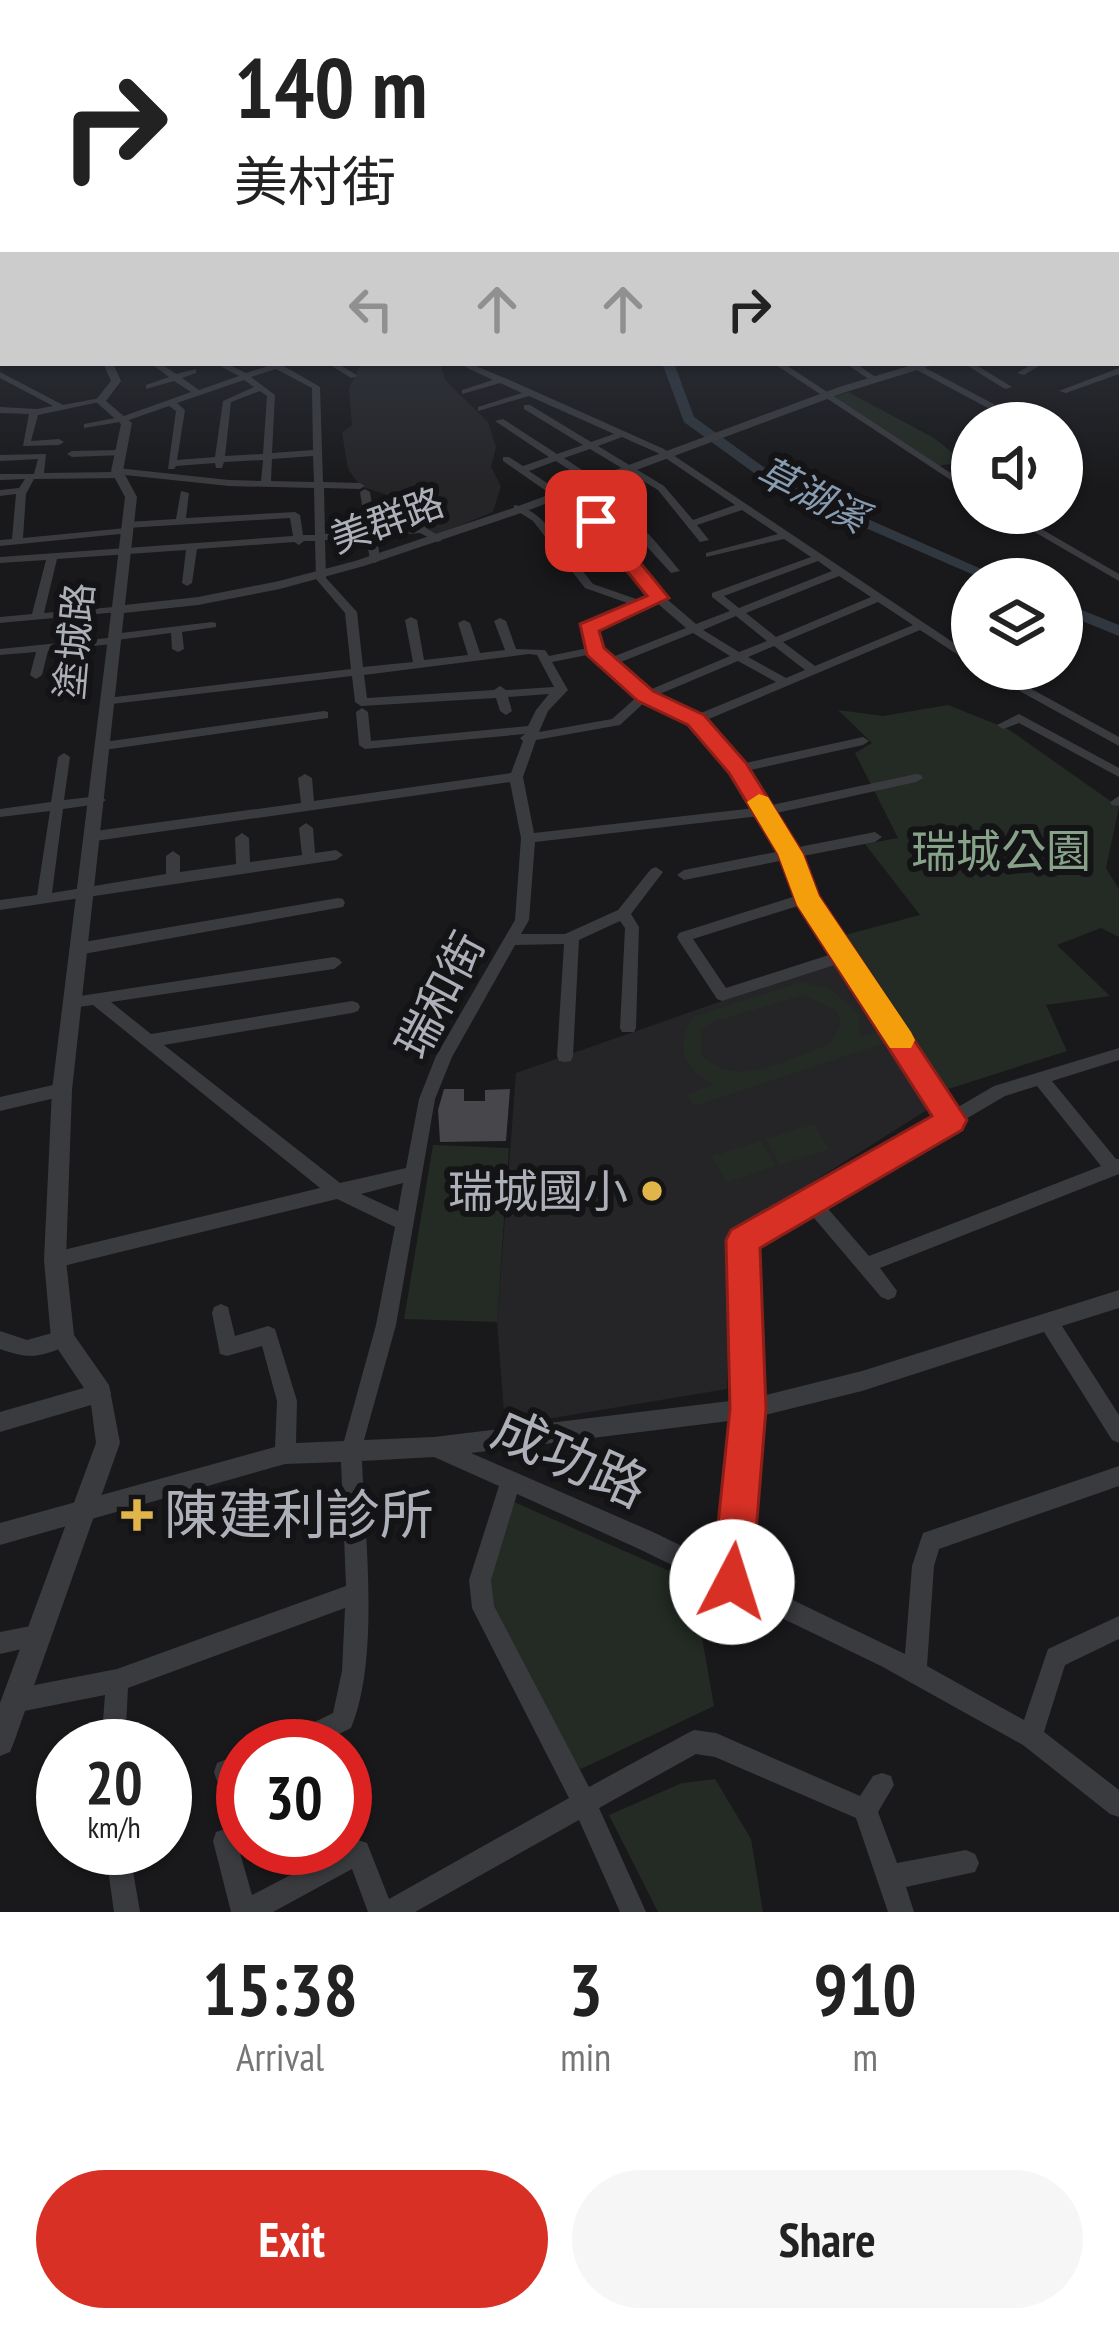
<!DOCTYPE html>
<html lang="en">
<head>
<meta charset="utf-8">
<style>
  :root { --surface:#fff; --page:#f6f6f6; --text:#222; --muted:#767676; --accent:#d93025 }
  body { margin:0; font-family:"PT Sans Narrow","Noto Sans TC",sans-serif; background:var(--page); color:var(--text); height:100vh; display:flex; flex-direction:column; font-size:45px; white-space:nowrap }
  * { box-sizing:border-box; margin:0 }
  p { font-size:39px; color:var(--muted) }
  .icon { flex:none; width:66px; height:66px; fill:none; stroke:currentColor; stroke-width:2; stroke-linecap:round; stroke-linejoin:round }
  .map { position:relative; height:1912px; overflow:hidden }
  .details { display:flex; flex-direction:column; background:var(--surface); flex:1 }
  .details>* { flex:none }
  .top-card { position:absolute; left:0px; top:0px; width:1119px; height:366px; box-shadow:0 3px 9px #0004; background:#fff; color:var(--text); overflow:hidden }
  .controls { position:absolute; left:951px; top:402px; display:grid; gap:24px }
  .controls a { display:grid; place-items:center; width:132px; height:132px; border-radius:50%; background:var(--surface); box-shadow:0 3px 9px #0004; font-size:60px }
  .speed { position:absolute; left:36px; top:1719px; display:flex; gap:24px; font-size:60px; font-weight:700; text-align:center }
  .speed>* { display:grid; place-content:center; width:156px; height:156px; border-radius:50%; background:var(--surface); box-shadow:0 3px 9px #0004; line-height:1 }
  .speed small { font-size:30px; font-weight:400 }
  .speed .limit { border:18px solid #d22; background:#fff; color:#111 }
  .pin { position:absolute; display:grid; place-items:center; width:102px; height:102px; color:#fff; margin:-51px; border-radius:24px; box-shadow:0 6px 18px #0006 }
  .me { position:absolute; width:132px; margin:-66px; rotate:5deg; stroke-linejoin:round; filter:drop-shadow(0 0 9px #0008) }
  .turn { display:flex; align-items:center; gap:42px; height:252px; padding:0 36px; font-size:54px }
  .turn .icon { width:156px; height:156px; stroke-width:2.5 }
  .turn b { display:block; font-size:84px; line-height:102px }
  .lanes { display:flex; align-items:center; height:114px; padding:0 36px; background:#0003; justify-content:center; gap:60px; direction:ltr }
  .lanes .off { opacity:.35 }
  .eta { display:flex; justify-content:space-evenly; align-items:center; height:204px; text-align:center }
  .eta b { font-size:72px; font-weight:600; line-height:84px }
  .button { display:flex; gap:24px; margin-top:auto; padding:24px 36px }
  .button a { flex:1; height:138px; border-radius:72px; background:var(--accent); color:#fff; font-size:48px; font-weight:600; line-height:138px; text-align:center }
  .button a+a { background:var(--page); color:var(--text) }
  .map>svg:first-child { display:block }
</style>
</head>
<body>
<div class="map">
<svg width="1119" height="1912" viewBox="0 0 1119 1912">
  <rect width="100%" height="100%" fill="#19191b"/>
  <g fill="#252528">
    <polygon points="361,363 441,363 445,380 488,422 496,447 491,467 501,486 493,512 435,536 421,527 415,504 360,486 348,469 342,433 352,425 349,389"/>
    <polygon points="839,960 927,1110 730,1234 727,1389 505,1426 497,1322 516,1073"/>
  </g>
  <g fill="#232b24" fill-rule="evenodd">
    <polygon points="848,392 934,438 964,462 938,466 830,399"/>
    <polygon points="948,705 1008,729 1119,807 1106,868 1119,889 1119,937 1101,928 1057,945 1110,996 1046,1005 1067,1051 942,1091 845,935 920,915 865,844 898,838 855,753 872,743 838,710 883,716"/>
    <path d="M800,982L829,988L859,1014L860,1037L878,1032L886,1043L694,1106L687,1095L714,1084C684,1070 674,1047 693,1017ZM804,995L837,1011L841,1023L830,1044C789,1058 737,1091 701,1055V1031L712,1022Z"/>
    <polygon points="814,1124 829,1149 780,1165 766,1139"/>
    <polygon points="761,1141 776,1166 726,1183 712,1156"/>
    <polygon points="433,1145 509,1148 497,1322 404,1319"/>
    <polygon points="512,1501 692,1581 714,1706 581,1769 562,1759 481,1590"/>
    <polygon points="715,1779 751,1839 763,1912 658,1912 609,1815 682,1783"/>
  </g>
  <g fill="none" stroke-linecap="round" stroke-linejoin="round">
    <g fill="#30373e" fill-rule="evenodd">
      <polygon points="662,363 674,363 694,417 786,483 1004,579 983,579 776,489 684,422"/>
      <polygon points="1062,602 1119,625 1119,636 1062,613"/>
    </g>
  </g>
  <polygon fill="#46464b" points="444,1089 464,1089 464,1101 485,1101 485,1090 510,1089 506,1141 440,1142 438,1110"/>
  <g fill="none" stroke-linecap="round" stroke-linejoin="round">
    <g fill="#3a3b3f" fill-rule="evenodd">
      <polygon points="3,225 3,229 0,230 0,226"/>
      <polygon points="1116,251 1119,252 1119,256 1116,255"/>
      <polygon points="1116,263 1119,264 1119,269 1116,268"/>
      <rect x="1116" y="348" width="3" height="5"/>
      <path d="M150,363H160L176,374L196,369V373L182,378L199,390L239,376L214,363H225L246,373L277,363H286L284,366L320,387L323,482L360,483L365,486L360,489L324,488L325,534L366,531L360,492L365,489L370,492L376,530L416,527L408,507L413,504L418,507L426,528L441,537V541L437,542L420,533L377,536L380,560L375,563L370,560L366,537L325,540L326,578L357,612L363,667L413,662L405,620L411,617L417,620L424,660L468,655L458,623L464,620L470,623L480,653L505,650L494,621L500,618L506,621L516,649L545,650L549,656L588,648L582,628L584,626L633,605L585,588L533,521L514,509V505C538,509 551,530 565,548L606,540C592,523 573,498 552,495L503,461V457H509L523,466L549,457L495,421L503,419L557,454L583,445L524,409V405H530L591,442L614,434L529,396L478,411V407L522,393L500,383L462,394V390L493,380L457,363H468L505,378L664,449L972,655V664L920,630L704,721L741,764L863,737L869,741L863,745L746,771L767,806L916,774L921,775L923,778L916,782L772,814L794,848L875,832L882,837L875,842L798,857L814,897L848,949L853,951L855,955L854,958L953,1110L994,1086L1119,1048V1060L1052,1081L1116,1159H1119V1174L880,1268L897,1291L895,1297L888,1300L881,1297L809,1212L752,1245L758,1397L862,1371L1119,1290V1308L1062,1326L1119,1415V1443L1112,1440L1044,1332L862,1391L757,1417L743,1576L905,1654L912,1566L923,1533L1119,1466V1486L939,1549L934,1566L927,1666L1024,1720L1048,1649L1119,1616V1639L1065,1665L1044,1732L1119,1790V1817L1110,1814L1023,1745L881,1666L637,1548L517,1494L491,1580L494,1606L589,1787L686,1734L694,1730L716,1733L860,1796L873,1776L882,1773L891,1776L894,1785L878,1812L897,1863L966,1850L975,1854L979,1863L975,1872L906,1887L914,1912H888L856,1818L715,1757L696,1754L599,1808L646,1912H620L579,1820L415,1912H368L352,1869L273,1912H231L213,1841L216,1832L225,1829L234,1832L252,1895L358,1840L367,1843L389,1899L569,1798L472,1608L469,1580L499,1486L434,1457L362,1461C365,1537 380,1658 351,1728L315,1746H278L282,1738L333,1713L342,1671L345,1608L128,1688L125,1746H101L105,1695L14,1713L6,1709L2,1701L6,1693L14,1689L117,1669L346,1586L341,1462L285,1464L0,1545V1523L275,1447L277,1401L262,1346L227,1356L220,1354L212,1313L214,1307L221,1304L228,1307L235,1336L268,1326L275,1329L297,1401L296,1443L344,1441L376,1325L395,1227L337,1199L55,1268L49,1266L46,1260L49,1254L55,1252L320,1188L93,1005L72,1008L67,1006L64,1002L67,998L334,957L339,959L342,963L334,969L111,1002L151,1034L352,1001L358,1003L360,1007L358,1011L352,1013L164,1045L340,1183L406,1168L419,1099L436,1056L515,920L521,838L510,782L95,841L88,836L95,831L301,803L298,778L305,774L312,778L314,801L511,773L523,741L520,738L525,734L365,749L359,745L356,712L362,708L368,712L371,741L528,726L536,710L549,694L508,697L512,711L506,715L500,711L496,698L361,706L355,702L352,676L103,705V699L107,698L351,669L345,613L316,579L315,541H304L299,545L294,542L197,549L192,583L187,586L182,583L186,550L57,559L44,613L114,607L118,608V612L0,623V617L32,614L46,560L0,563V557L293,536L290,518L127,528L122,525L127,522L176,519L181,491L189,493L186,518L295,512L300,515L303,535H315L314,488L229,486L125,475L120,478L34,479L26,494L23,538L126,528L130,529V533L0,546V540L12,539L16,494L0,496V490L19,488L25,479L0,480V474H34L38,459L0,461V455L46,454L44,473L113,472L117,468L229,480L261,481L263,460L224,462L222,468H216L215,463L176,466L174,469H168L176,411L169,406L126,421L84,428V424L121,417L191,392L174,381L146,389V385L169,377ZM276,369L312,388L313,450L272,453L275,395L251,377ZM244,380L254,387L223,401L215,457L177,460L185,410L177,403ZM260,391L267,396L263,454L225,456L231,402ZM622,437L658,453L735,505L693,520L664,486L598,446ZM590,449L658,490L700,542L709,540L697,525L742,510L778,534L706,553V557L784,539L811,557L712,593V597L730,611L696,624L661,594L620,543L640,539L671,573L680,571C660,547 606,478 575,484L602,497L635,534L616,538L578,500L563,489H556L529,471L556,461L588,482H594V478L564,458ZM313,456L314,482L271,481L272,459ZM611,545L652,597L642,601L593,584L569,554ZM818,561L832,571L739,608L724,596ZM839,576L871,597L776,637L746,613ZM878,602L913,625L815,666L783,642ZM657,603L686,628L610,658L599,649L594,630ZM736,616L767,641L739,652L703,630ZM693,633L730,656L647,691L616,664ZM774,646L805,670L786,678L748,657ZM529,654L537,655L554,687L506,690L500,686L494,690L367,698L364,675ZM592,654L638,696L612,719L539,732L548,711L568,690L552,662ZM738,661L776,682L696,715L655,696ZM646,701L692,723L733,771L755,808L534,833L523,777L536,740L620,725ZM760,816L781,851L684,870L677,875L684,880L785,860L799,895L679,933L677,937L679,941L717,999L722,1001L841,963L940,1118L737,1235L734,1241L738,1400L434,1437L364,1440L396,1325L435,1099L452,1057L515,945L564,944L557,1056L559,1061L565,1062L571,1061L573,1056L579,940L620,921L625,928L620,1028L622,1032H634L636,1028L639,927L631,914L663,872L656,867L651,869L618,910L565,934H521L529,920L535,842ZM804,904L835,953L726,988L693,939ZM1037,1086L1101,1166L869,1256L823,1203L1005,1096ZM403,1183L398,1211L361,1194ZM737,1420L723,1566L653,1532L471,1453Z"/>
      <polygon points="327,363 337,363 358,376 351,378"/>
      <polygon points="773,363 783,363 972,487 972,494"/>
      <polygon points="845,363 855,363 880,380 873,382"/>
      <polygon points="963,363 973,363 1012,387 1005,389"/>
      <polygon points="1034,363 1044,363 1024,375 1017,373"/>
      <polygon points="918,364 1003,409 1016,404 1020,407 1005,414 999,414 915,369 915,365"/>
      <polygon points="1119,368 1119,374 1066,393 1059,391"/>
      <polygon points="0,372 63,405 100,398 104,401 38,415 31,441 59,439 64,442 59,445 23,446 29,414 0,413 0,407 37,409 53,406 0,378"/>
      <polygon points="120,450 125,453 123,455 72,457 67,454 72,451"/>
      <polygon points="1002,513 1014,513 1119,574 1119,581"/>
      <polygon points="212,622 216,623 216,627 182,632 184,649 178,652 172,649 171,633 117,640 116,643 112,644 48,651 42,675 36,679 30,675 36,652 0,655 0,649 108,638 109,635 113,634"/>
      <polygon points="980,669 995,669 1119,737 1119,746"/>
      <polygon points="324,711 328,712 328,718 104,750 98,746 104,742"/>
      <polygon points="1019,714 1119,768 1119,777 1019,723 1003,729 997,725"/>
      <polygon points="64,753 70,757 64,800 99,796 106,800 99,804 63,809 52,893 166,874 166,856 173,851 180,856 180,872 236,864 235,838 242,833 249,838 250,862 302,855 299,828 306,823 313,828 315,853 336,850 343,855 336,860 0,910 0,900 37,895 50,811 0,817 0,809 51,802 58,757"/>
      <polygon points="1119,796 1119,806 1112,805 1110,802"/>
      <polygon points="338,898 343,899 345,903 343,907 78,955 71,949 78,943"/>
      <polygon points="62,1083 68,1085 70,1090 68,1095 0,1111 0,1097"/>
      <path d="M63,1330L70,1333L73,1339L70,1345C38,1357 32,1360 0,1349V1331L27,1340Z"/>
      <polygon points="101,1383 108,1386 111,1393 108,1400 0,1432 0,1412"/>
      <polygon points="36,1625 44,1628 47,1636 44,1644 0,1654 0,1632"/>
      <polygon points="243,1753 243,1777 226,1784 217,1781 214,1772 217,1763"/>
      <polygon points="105,1848 129,1848 140,1912 114,1912"/>
    </g>
    <g fill="#3a3b3f" fill-rule="evenodd">
      <polygon points="1116,289 1119,290 1119,296 1116,295"/>
      <rect x="1116" y="352" width="3" height="6"/>
      <polygon points="103,363 113,363 121,381 106,401 132,423 123,471 137,497 125,605 198,597 279,581 355,561 513,508 839,387 912,365 940,363 846,392 521,513 364,566 280,589 198,605 124,613 72,1090 66,1260 74,1335 109,1385 120,1443 14,1742 10,1752 0,1756 0,1703 96,1443 90,1397 51,1339 44,1260 52,1090 111,613 107,610 112,607 125,497 111,471 121,424 95,401 111,381"/>
    </g>
  </g>
  <linearGradient id="sky" x2="0" y2="1"><stop stop-color="#0e0e0f"/><stop offset="0.45" stop-color="#383e4a"/><stop offset="1" stop-color="#383e4a" stop-opacity="0"/></linearGradient>
  <rect width="1119" height="488" fill="url(#sky)"/>
  <polygon fill="#d93025" stroke="#8d1f18" stroke-width="3" points="590,517 603,517 669,598 599,631 604,648 653,691 704,715 746,763 803,854 819,896 967,1120 962,1130 760,1248 766,1409 752,1582 746,1597 732,1602 718,1597 712,1582 730,1409 726,1240 731,1230 932,1116 797,905 778,854 729,773 688,725 638,701 587,655 580,624 647,596 590,525"/>
  <polygon fill="#f59e0b" points="759,794 768,797 803,854 819,896 911,1032 915,1040 911,1048 890,1048 797,905 778,854 747,802"/>
  <g fill="#e1b54a" stroke="#141416" stroke-width="4.5">
    <circle cx="652" cy="1191" r="12"/>
    <path d="M131 1497h12v12h12v12h-12v12h-12v-12h-12v-12h12z"/>
  </g>
  <g text-anchor="middle" stroke-width="12" stroke-linejoin="round" paint-order="stroke">
    <g font-size="39" font-style="italic" fill="#879bb1" stroke="#141416">
      <text transform="translate(812 494) rotate(27)" y="14">草湖溪</text>
    </g>
    <g font-size="39" fill="#adb0b9" stroke="#141416">
      <text transform="translate(387 520) rotate(-20)" y="14">美群路</text>
      <text transform="translate(74 641) rotate(-85)" y="14">塗城路</text>
    </g>
    <g font-size="45" fill="#86a289" stroke="#141416">
      <text x="1001" y="867">瑞城公園</text>
    </g>
    <g font-size="45" fill="#adb0b9" stroke="#141416">
      <text transform="translate(440 995) rotate(-62)" y="16">瑞和街</text>
    </g>
    <g font-size="45" fill="#adb0b9" stroke="#141416" text-anchor="end">
      <text x="628" y="1207">瑞城國小</text>
    </g>
    <g font-size="54" fill="#adb0b9" stroke="#141416">
      <text transform="translate(570 1458) rotate(24)" y="19">成功路</text>
    </g>
    <g font-size="54" fill="#adb0b9" stroke="#141416" text-anchor="start">
      <text x="164" y="1534">陳建利診所</text>
    </g>
  </g>
</svg>
<div class="controls">
<a><svg class="icon" aria-label="sound" viewBox="0 0 24 24"><path d="M4 9h4l5-4v14l-5-4H4zM17 9q2 3 0 6"/></svg></a>
<a><svg class="icon" aria-label="layers" viewBox="0 0 24 24"><path d="M12 4l9 5-9 5-9-5zM3 14l9 5 9-5"/></svg></a>
</div>
<div class="speed"><div>20<small>km/h</small></div><div class="limit">30</div></div>
<div class="pin" style="left:596px;top:521px;background:#d93025"><svg class="icon" aria-label="arrive" viewBox="0 0 24 24"><path d="M6 21V4h12l-3 4 3 4H6"/></svg></div>
<svg class="me" style="left:732px;top:1582px" viewBox="-20 -20 40 40"><circle r="19" fill="#fff"/><path d="M0-13L10 11 0 6-10 11z" fill="#d93025"/></svg>
<div class="top-card">
<div class="turn"><svg class="icon" aria-label="right" viewBox="0 0 24 24"><path d="M7 20v-9h11M14 6l5 5-5 5"/></svg><div><b>140 m</b>美村街</div></div>
<div class="lanes"><svg class="icon off" aria-label="left" viewBox="0 0 24 24"><path d="M17 20v-9H6M10 6l-5 5 5 5"/></svg><svg class="icon off" aria-label="ahead" viewBox="0 0 24 24"><path d="M12 20V5M6 11l6-6 6 6"/></svg><svg class="icon off" aria-label="ahead" viewBox="0 0 24 24"><path d="M12 20V5M6 11l6-6 6 6"/></svg><svg class="icon" aria-label="right" viewBox="0 0 24 24"><path d="M7 20v-9h11M14 6l5 5-5 5"/></svg></div>
</div>
</div>
<section class="details">
<div class="eta">
<div><b>15:38</b><p>Arrival</p></div>
<div><b>3</b><p>min</p></div>
<div><b>910</b><p>m</p></div>
</div>
<div class="button"><a>Exit</a><a>Share</a></div>
</section>
</body>
</html>
